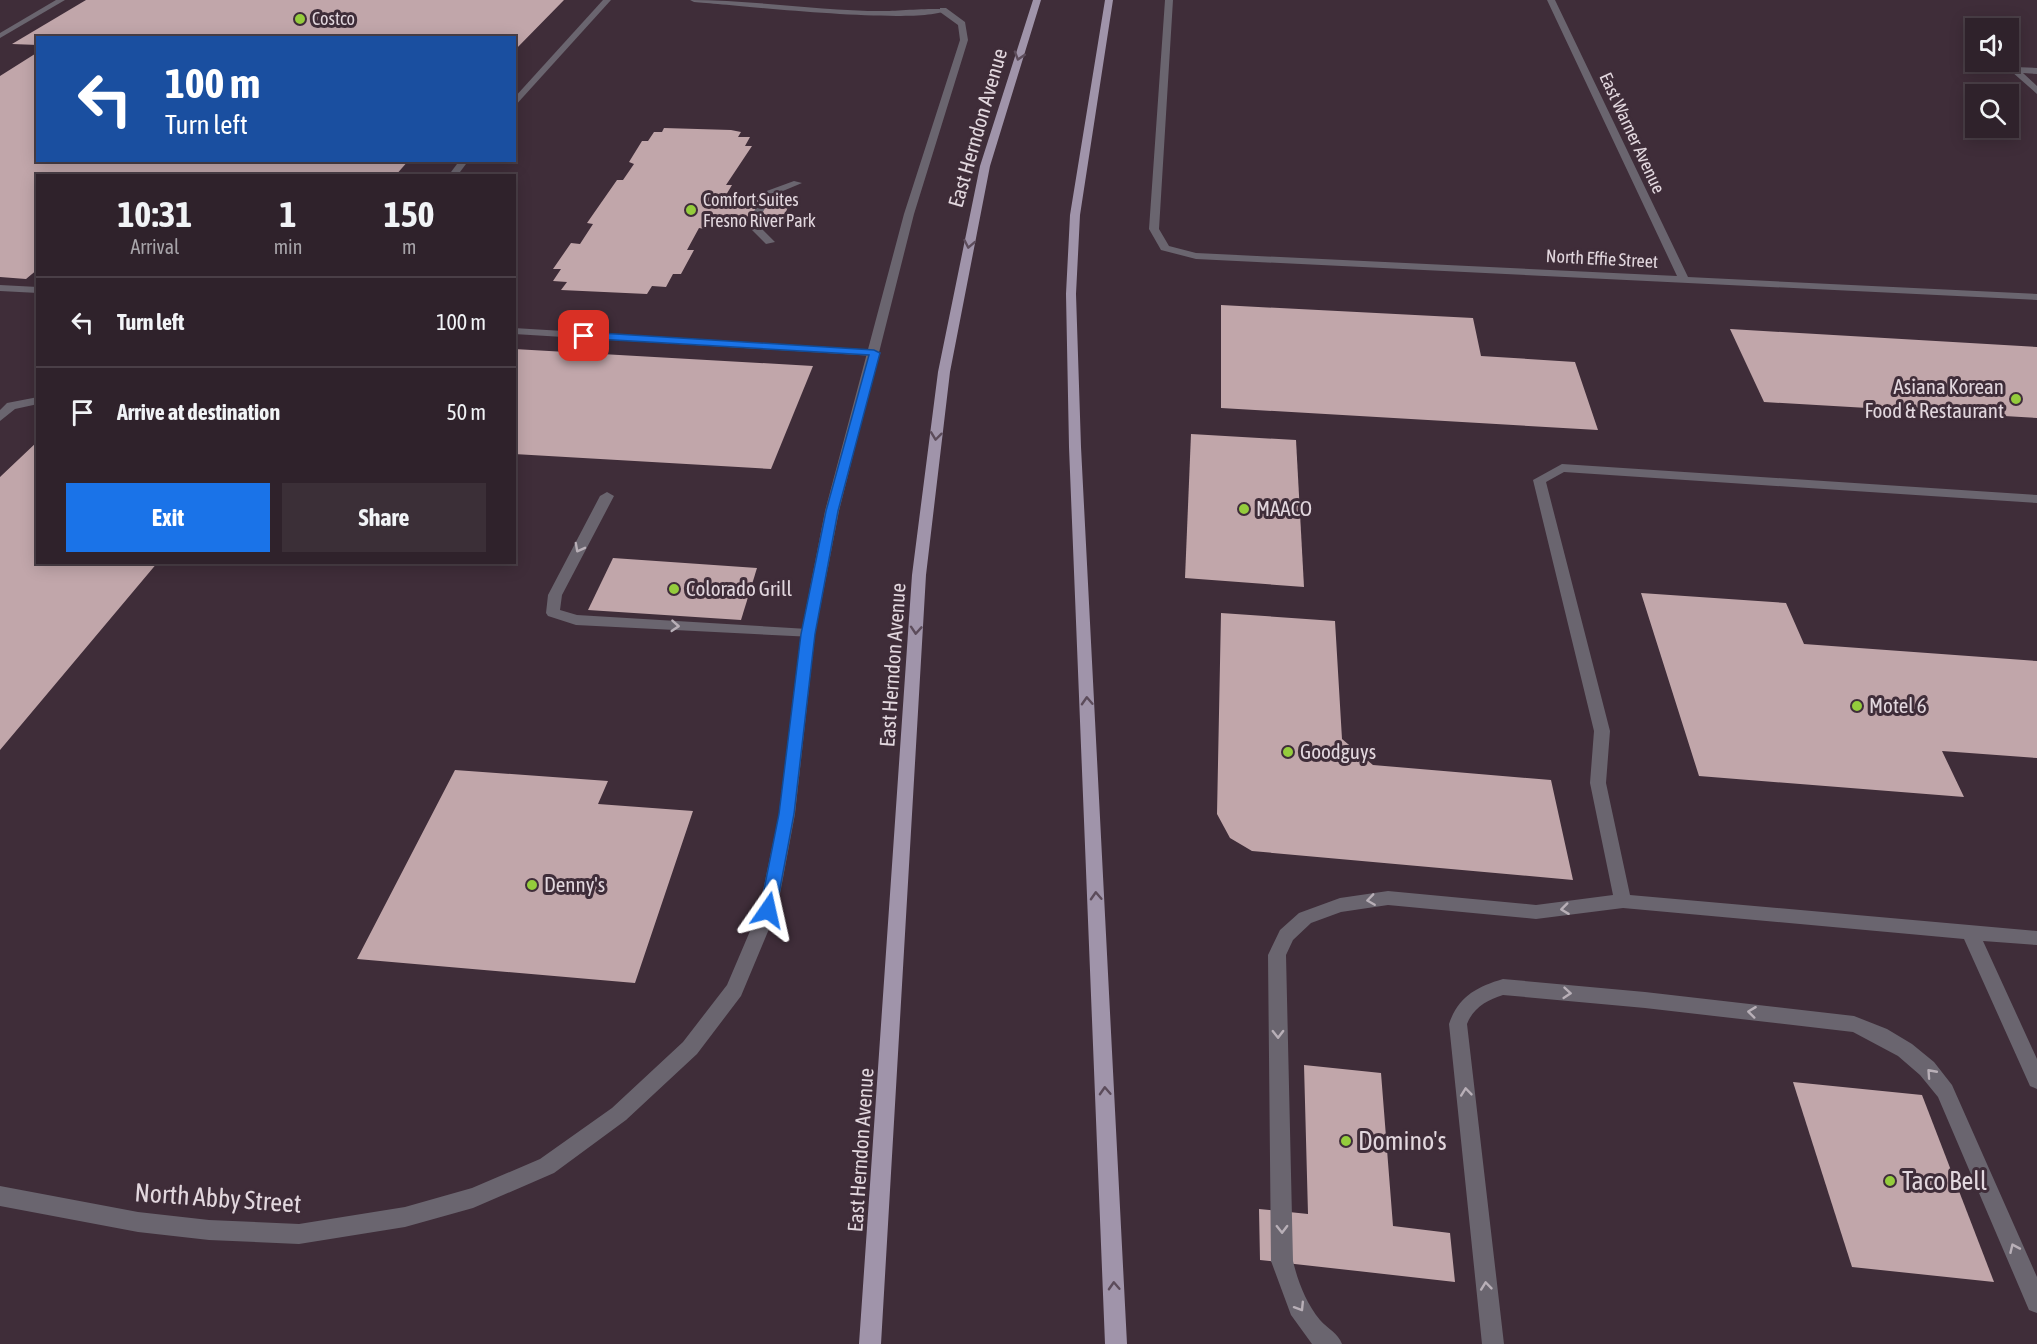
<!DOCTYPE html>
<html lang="en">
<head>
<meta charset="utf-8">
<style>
  :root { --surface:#2f222b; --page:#3b2f37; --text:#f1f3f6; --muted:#a7a4a9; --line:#4a3f47; --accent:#1a73e8 }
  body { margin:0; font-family:"Asap Condensed",sans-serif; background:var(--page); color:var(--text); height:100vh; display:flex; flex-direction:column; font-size:22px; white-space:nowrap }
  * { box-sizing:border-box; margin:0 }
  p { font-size:20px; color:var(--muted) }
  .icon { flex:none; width:33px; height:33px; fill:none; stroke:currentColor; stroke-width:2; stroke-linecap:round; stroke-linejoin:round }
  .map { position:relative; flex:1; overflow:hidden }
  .sheet { position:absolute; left:36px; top:174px; width:480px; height:390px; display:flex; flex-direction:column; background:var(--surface); border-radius:0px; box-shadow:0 3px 15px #0003,0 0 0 2px var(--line) }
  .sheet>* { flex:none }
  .banner { position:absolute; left:36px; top:36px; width:480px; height:126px; border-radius:0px; box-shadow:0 3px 15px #0003,0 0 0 2px var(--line); background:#1a4fa0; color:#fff; overflow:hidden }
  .buttons { position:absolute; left:1965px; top:18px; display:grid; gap:12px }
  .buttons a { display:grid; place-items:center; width:54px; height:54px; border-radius:0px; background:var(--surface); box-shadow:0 3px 15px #0003,0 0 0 2px var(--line); font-size:30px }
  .pin { position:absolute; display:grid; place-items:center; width:51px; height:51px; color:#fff; margin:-26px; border-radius:12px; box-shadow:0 3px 9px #0006 }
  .me { position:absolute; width:66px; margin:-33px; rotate:11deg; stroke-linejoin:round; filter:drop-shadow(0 0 4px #0008) }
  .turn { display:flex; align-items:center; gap:21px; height:126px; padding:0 30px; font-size:27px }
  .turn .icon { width:78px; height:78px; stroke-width:2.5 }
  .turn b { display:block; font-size:42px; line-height:51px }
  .eta { display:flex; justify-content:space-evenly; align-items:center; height:102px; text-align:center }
  .eta b { font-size:36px; font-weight:700; line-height:42px }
  .button { display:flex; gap:12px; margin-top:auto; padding:12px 30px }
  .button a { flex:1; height:69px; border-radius:0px; background:var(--accent); color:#fff; font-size:24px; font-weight:700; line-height:69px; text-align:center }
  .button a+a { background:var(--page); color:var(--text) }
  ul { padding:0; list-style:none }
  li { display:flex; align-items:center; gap:18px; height:90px; padding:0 30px; border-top:2px solid var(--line) }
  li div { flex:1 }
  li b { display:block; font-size:22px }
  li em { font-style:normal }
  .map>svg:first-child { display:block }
</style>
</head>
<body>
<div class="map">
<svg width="2037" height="1344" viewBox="0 0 2037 1344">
  <rect width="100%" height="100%" fill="#3f2d39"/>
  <g fill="#c1a6aa">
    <polygon points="86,0 564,0 514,51 514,38 38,38 38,45 12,44"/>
    <polygon points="38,52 38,160 409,160 395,176 38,176 38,269 26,279 0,277 0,76"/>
    <polygon points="664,128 731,130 741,132 738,137 750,137 745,146 752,146 726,185 732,185 726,195 792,198 780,225 709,221 705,229 699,228 687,250 694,250 681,274 673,274 666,287 652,286 647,294 561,290 567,282 553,281 561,269 553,269 571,243 580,244 593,224 587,223 617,180 623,180 634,164 629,162 642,141 648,141 654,132 662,132"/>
    <polygon points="1221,305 1473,318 1481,356 1575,362 1598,430 1221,408"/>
    <polygon points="1730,329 2037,347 2037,418 1764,402"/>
    <polygon points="514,349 813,366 771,469 514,454"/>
    <polygon points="1191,434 1296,440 1304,587 1185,578"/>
    <polygon points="38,441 38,562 158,562 0,750 0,477"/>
    <polygon points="613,558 757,568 741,620 588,610"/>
    <polygon points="1641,593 1786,603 1804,644 2037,661 2037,758 1942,751 1964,797 1699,776"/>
    <polygon points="1221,613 1335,621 1342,739 1373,765 1551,780 1573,880 1252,851 1230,838 1217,814"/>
    <polygon points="455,770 608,781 598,804 693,811 635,983 357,959"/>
    <polygon points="1304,1065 1381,1073 1393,1226 1450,1233 1455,1282 1260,1260 1259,1209 1308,1214"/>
    <polygon points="1793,1082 1922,1095 1994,1282 1852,1267"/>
  </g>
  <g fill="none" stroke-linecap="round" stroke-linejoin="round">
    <g fill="#6a656f" fill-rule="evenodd">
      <polygon points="56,0 65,0 0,38 0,33"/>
      <polygon points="603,0 611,0 514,107 514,98"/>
      <path d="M690,0C755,0 819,11 883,11C894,11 942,7 947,10C920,26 736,5 694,2Z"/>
      <polygon points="460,160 469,160 457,176 448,176"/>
      <polygon points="794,181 802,183 771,196 757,224 775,242 766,244 747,225 764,192"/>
      <polygon points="0,285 38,287 38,293 0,291"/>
      <polygon points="514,328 875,350 881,353 875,356 514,334"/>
      <polygon points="38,397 38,404 15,409 0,421 0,410 7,403"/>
      <path d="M1562,464L2037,495V503L1564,472L1546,482L1610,731L1606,783L1630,895L2037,931V945L1983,941L2037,1059V1089L2030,1086L1964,939L1623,908L1536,919L1388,905L1341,912L1311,923L1293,940L1286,955L1293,1261C1298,1282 1306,1303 1320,1320C1328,1329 1338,1333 1342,1344H1312L1291,1315L1271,1261L1268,955L1280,930L1299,913L1340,898L1388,891L1536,905L1613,895L1590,783L1594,731L1533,480Z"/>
      <polygon points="607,492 614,496 562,595 560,610 577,615 808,629 813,631 815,634 813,637 576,625 548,616 546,613 548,595 600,496"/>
      <path d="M1503,979L1645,992L1854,1016L1887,1029L1912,1044L1934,1062L1952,1085L2037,1277V1313L2029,1310L1938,1097L1920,1075L1898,1056L1853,1032L1645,1008L1503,995C1487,1000 1473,1008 1467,1024L1504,1344H1482L1449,1024C1458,997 1476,987 1503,979Z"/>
    </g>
    <g fill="#6a656f" fill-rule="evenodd">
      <polygon points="1165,0 1173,0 1159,229 1169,246 1196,253 1677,276 1547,0 1555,0 1688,277 2037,294 2037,300 1196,259 1161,250 1149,229"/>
      <polygon points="940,8 946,8 965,22 968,40 914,214 839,511 815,634 795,814 777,910 741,996 697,1054 626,1120 554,1173 473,1208 405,1227 299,1244 209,1240 138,1232 0,1206 0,1186 138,1212 209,1220 299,1224 405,1207 472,1188 540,1159 612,1108 683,1042 727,985 759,910 779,814 801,634 825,511 904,214 960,40 958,25 940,12"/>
      <polygon points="2015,67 2037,68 2037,74 2023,73 2037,86 2037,94 2012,72 2011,70"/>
    </g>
    <g fill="#a094aa" fill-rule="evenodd">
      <polygon points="1033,0 1041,0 990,166 950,372 926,575 881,1344 859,1344 912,575 938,372 980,166"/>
      <polygon points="1105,0 1113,0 1080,215 1076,294 1081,447 1127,1344 1105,1344 1069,447 1066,294 1070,215"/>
    </g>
  </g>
  <defs><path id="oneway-chevron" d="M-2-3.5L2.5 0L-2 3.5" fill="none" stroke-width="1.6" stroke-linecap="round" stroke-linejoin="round" transform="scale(1.5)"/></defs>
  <g stroke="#5c4c5b">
    <use href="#oneway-chevron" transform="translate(1019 56) rotate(107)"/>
    <use href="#oneway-chevron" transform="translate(969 244) rotate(101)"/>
    <use href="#oneway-chevron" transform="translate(936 436) rotate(97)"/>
    <use href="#oneway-chevron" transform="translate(916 630) rotate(94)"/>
    <use href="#oneway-chevron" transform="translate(1087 701) rotate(-93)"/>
    <use href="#oneway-chevron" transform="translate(1096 896) rotate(-93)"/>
    <use href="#oneway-chevron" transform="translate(1105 1091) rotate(-93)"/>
    <use href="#oneway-chevron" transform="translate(1114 1286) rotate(-93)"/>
  </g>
  <g stroke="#b8afb7">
    <use href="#oneway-chevron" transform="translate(579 548) rotate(118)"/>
    <use href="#oneway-chevron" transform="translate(675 626) rotate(4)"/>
    <use href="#oneway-chevron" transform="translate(1371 900) rotate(172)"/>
    <use href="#oneway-chevron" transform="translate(1565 909) rotate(173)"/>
    <use href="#oneway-chevron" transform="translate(1567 993) rotate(5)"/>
    <use href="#oneway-chevron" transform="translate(1752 1012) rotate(-173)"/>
    <use href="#oneway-chevron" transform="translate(1278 1034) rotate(89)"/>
    <use href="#oneway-chevron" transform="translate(1931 1073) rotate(-132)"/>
    <use href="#oneway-chevron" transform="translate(1466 1092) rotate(-96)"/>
    <use href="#oneway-chevron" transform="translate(1282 1229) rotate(89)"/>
    <use href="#oneway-chevron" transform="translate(2014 1248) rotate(-114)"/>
    <use href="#oneway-chevron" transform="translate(1486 1286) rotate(-96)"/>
    <use href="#oneway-chevron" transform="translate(1300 1307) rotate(58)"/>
  </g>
  <polygon fill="#1a73e8" stroke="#114b97" stroke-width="1.5" points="584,332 874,350 880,353 838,511 815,634 794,814 776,910 768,917 760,910 779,814 801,634 826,511 869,355 580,338 580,333"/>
  <g fill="#94cc3c" stroke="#3f2d39" stroke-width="2">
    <circle cx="300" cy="19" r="6"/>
    <circle cx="691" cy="210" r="6"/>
    <circle cx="2016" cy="399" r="6"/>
    <circle cx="1244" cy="509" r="6"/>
    <circle cx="674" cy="589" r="6"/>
    <circle cx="1857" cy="706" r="6"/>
    <circle cx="1288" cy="752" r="6"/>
    <circle cx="532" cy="885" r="6"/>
    <circle cx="1346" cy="1141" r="6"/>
    <circle cx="1890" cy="1181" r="6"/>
  </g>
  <g text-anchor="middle" stroke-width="6" stroke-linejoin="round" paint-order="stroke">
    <g font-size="18" fill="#e2d7de" stroke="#3f2d39" text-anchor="start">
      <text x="312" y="25">Costco</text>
      <text x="703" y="206">Comfort Suites<tspan x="703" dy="21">Fresno River Park</tspan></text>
    </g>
    <g font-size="18" fill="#e2d7de" stroke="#3f2d39">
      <text transform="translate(1632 133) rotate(65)" y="6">East Warner Avenue</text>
      <text transform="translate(1602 259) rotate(3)" y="6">North Effie Street</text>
    </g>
    <g font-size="21" fill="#e2d7de" stroke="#3f2d39">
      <text transform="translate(978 128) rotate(-74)" y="7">East Herndon Avenue</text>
      <text transform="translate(893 665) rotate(-86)" y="7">East Herndon Avenue</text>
      <text transform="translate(861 1150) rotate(-86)" y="7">East Herndon Avenue</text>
    </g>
    <g font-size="21" fill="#e2d7de" stroke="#3f2d39" text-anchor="start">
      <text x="2004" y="394" text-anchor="end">Asiana Korean<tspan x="2004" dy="24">Food &amp; Restaurant</tspan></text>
      <text x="1256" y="516">MAACO</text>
      <text x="686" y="596">Colorado Grill</text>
      <text x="1869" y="713">Motel 6</text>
      <text x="1300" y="759">Goodguys</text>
      <text x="544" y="892">Denny's</text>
    </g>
    <g font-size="26" fill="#e2d7de" stroke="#3f2d39" text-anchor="start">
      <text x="1358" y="1150">Domino's</text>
      <text x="1902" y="1190">Taco Bell</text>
    </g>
    <g font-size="26" fill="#e2d7de" stroke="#3f2d39">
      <text transform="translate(218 1198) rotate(4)" y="9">North Abby Street</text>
    </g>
  </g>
</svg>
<div class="buttons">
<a><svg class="icon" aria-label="sound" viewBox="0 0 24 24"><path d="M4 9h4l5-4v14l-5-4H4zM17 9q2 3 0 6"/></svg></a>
<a><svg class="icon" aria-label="search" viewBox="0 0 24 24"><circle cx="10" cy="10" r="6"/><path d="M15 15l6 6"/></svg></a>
</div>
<div class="pin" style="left:584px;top:336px;background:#d93025"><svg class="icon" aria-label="arrive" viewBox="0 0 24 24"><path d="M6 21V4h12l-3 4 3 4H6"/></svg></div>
<svg class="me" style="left:768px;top:910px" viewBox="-20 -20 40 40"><path d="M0-17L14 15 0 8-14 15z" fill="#1a73e8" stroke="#fff" stroke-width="4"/></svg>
<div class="banner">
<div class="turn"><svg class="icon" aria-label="left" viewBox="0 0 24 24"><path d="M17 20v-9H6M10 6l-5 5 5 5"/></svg><div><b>100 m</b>Turn left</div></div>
</div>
<section class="sheet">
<div class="eta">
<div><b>10:31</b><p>Arrival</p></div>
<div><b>1</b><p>min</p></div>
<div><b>150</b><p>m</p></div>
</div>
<ul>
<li><svg class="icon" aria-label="left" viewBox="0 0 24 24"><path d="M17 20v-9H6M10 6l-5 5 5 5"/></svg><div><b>Turn left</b></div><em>100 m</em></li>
<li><svg class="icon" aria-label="arrive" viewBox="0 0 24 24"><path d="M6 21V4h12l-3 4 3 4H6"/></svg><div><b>Arrive at destination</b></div><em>50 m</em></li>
</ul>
<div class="button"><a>Exit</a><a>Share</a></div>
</section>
</div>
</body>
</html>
